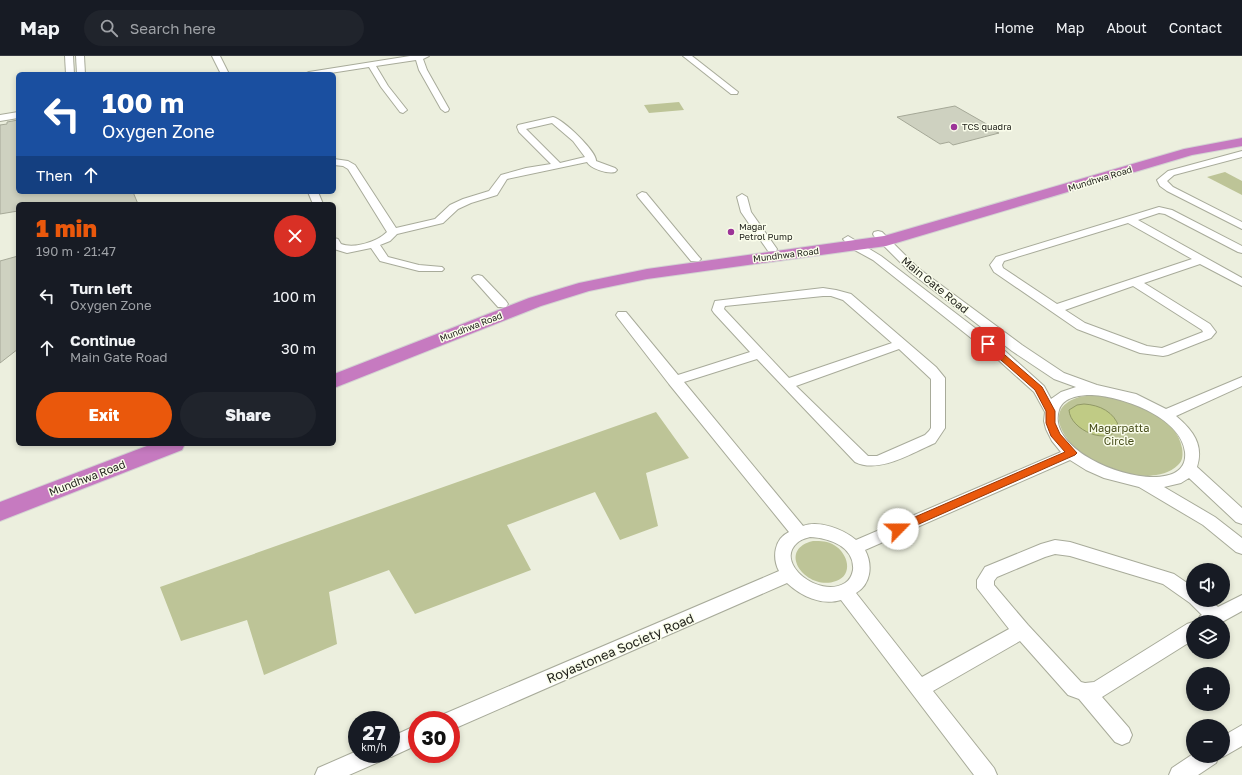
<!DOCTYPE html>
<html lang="en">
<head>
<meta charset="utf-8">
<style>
  :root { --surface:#171b24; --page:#20242c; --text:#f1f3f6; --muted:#9ea1a6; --line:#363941; --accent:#ea580c }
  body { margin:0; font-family:"Golos Text",sans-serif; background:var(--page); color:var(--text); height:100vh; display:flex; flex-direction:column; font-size:15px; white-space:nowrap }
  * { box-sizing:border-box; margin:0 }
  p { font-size:13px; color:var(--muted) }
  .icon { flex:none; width:22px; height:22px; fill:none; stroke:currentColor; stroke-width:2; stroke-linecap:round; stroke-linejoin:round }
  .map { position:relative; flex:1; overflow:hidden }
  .details { position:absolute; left:16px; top:146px; width:320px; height:244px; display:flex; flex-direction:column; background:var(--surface); border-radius:6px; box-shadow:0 2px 6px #0003 }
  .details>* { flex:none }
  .banner { position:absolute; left:16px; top:16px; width:320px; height:122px; border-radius:6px; box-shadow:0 2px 6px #0003; background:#1a4fa0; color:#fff; overflow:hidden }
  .tools { position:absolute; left:1186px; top:507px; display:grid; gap:8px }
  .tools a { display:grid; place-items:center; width:44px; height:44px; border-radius:50%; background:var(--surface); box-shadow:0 2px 6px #0003; font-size:20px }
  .speed { position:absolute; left:348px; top:655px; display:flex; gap:8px; font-size:20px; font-weight:700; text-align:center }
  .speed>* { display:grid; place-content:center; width:52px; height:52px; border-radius:50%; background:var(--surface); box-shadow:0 2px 6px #0003; line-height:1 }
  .speed small { font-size:10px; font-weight:400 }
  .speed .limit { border:6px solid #d22; background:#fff; color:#111 }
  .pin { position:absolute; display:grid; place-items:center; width:34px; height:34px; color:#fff; margin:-17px; border-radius:8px; box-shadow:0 2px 6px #0006 }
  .me { position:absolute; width:44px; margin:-22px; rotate:67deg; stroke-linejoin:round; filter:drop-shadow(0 0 3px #0008) }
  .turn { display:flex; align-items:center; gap:14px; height:84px; padding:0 20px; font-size:18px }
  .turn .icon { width:52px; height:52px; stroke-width:2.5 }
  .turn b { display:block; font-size:28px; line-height:34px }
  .then { display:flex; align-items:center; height:38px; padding:0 20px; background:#0003; gap:8px; font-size:15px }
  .round { display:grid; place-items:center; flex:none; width:42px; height:42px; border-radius:21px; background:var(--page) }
  .overview { display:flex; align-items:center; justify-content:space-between; height:68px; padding:0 20px }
  h1 { font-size:24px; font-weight:800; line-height:30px; color:var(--accent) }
  .cta { display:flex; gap:8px; margin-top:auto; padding:8px 20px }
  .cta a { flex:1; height:46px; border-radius:24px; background:var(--accent); color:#fff; font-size:16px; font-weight:800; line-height:46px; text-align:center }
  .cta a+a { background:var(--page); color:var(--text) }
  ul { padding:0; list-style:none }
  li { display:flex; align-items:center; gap:12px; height:52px; padding:0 20px }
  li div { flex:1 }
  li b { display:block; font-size:15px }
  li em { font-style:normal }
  header { display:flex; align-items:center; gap:24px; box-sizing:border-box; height:56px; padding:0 20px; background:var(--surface); border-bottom:1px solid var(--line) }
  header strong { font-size:19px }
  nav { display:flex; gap:22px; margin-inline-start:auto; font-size:14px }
  .search { width:280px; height:36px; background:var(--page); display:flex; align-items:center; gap:10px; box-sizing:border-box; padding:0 14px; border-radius:22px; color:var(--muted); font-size:15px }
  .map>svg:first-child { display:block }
</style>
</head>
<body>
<header>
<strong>Map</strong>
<div class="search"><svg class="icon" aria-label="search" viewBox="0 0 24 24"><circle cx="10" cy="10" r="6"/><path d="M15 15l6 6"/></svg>Search here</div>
<nav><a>Home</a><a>Map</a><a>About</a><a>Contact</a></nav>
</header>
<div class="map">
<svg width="1242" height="719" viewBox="0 0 1242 719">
  <rect width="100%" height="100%" fill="#ecefde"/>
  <g fill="#bdc497">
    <polygon points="679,46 684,54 649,57 644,49"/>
    <polygon points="1225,116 1242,125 1242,139 1207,121"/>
    <path d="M1101,339C1129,343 1177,360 1182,392C1183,398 1183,405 1178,409C1170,417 1159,419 1148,420C1127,420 1105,413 1087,402C1070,390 1041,357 1074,343C1082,339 1091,340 1101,339Z"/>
    <polygon points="656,356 689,402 646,417 658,470 620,484 595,436 507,469 531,514 415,558 389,514 329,536 337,588 264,619 247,564 181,585 160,531"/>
    <path d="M813,485C821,485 828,485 834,489C848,497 854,519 836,525C807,536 775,494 813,485Z"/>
  </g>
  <path fill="#c0cb85" stroke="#919966" d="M1084,348C1100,349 1114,356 1119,371C1109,391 1070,374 1069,354L1077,349Z"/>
  <g fill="#ced1c0" stroke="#a5a897">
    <polygon points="955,50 997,74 994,75 999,77 953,89 949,86 940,88 897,61"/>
    <polygon points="18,64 18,136 133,136 138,148 18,148 18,155 0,158 0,69 7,68 7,66"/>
    <polygon points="18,200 18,293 0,307 0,205"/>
  </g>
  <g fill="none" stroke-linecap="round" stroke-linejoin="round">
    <defs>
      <g id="minor">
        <polygon points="65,0 73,0 74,18 66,18"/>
        <polygon points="76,0 84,0 85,18 77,18"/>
        <polygon points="212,0 220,0 229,18 221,18"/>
        <polygon points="410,0 429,0 423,3 427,14 449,53 448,55 445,56 441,53 419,14 416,4 376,10 388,30 407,54 403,57 400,56 381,31 369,11 324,18 305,18 309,16"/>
        <polygon points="683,0 692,0 738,36 737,38 731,38"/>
        <polygon points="18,56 18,62 0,65 0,59"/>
        <path d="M553,61C564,64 597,96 596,105L615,112L617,114L615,116C608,118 591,113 587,106L507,123L497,139L471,147L458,153L443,167L397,178L390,185L380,189L388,201L419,209L442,211L444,213L442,215H419L380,205L371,192L347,197L334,193V182L338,183L341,188C354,193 377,186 387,176L348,113L343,110L334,109V103L348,105L355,109L396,172L435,163L450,149L463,143L489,135L501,119L526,112L551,108L519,76L517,71L518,69ZM552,67L573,85L585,101L560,107L526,73Z"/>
        <polygon points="1242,95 1242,101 1174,119 1167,125 1173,131 1242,166 1242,173 1167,135 1160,130 1157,124 1168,115"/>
        <polygon points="308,136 318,136 323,148 313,148"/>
        <polygon points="642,136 646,137 699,201 701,203 699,205 691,205 638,141 637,139"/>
        <polygon points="742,138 747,141 751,156 777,193 776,195 768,195 741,156 737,141"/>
        <path d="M1159,151L1172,154L1242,190V197L1238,196L1165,158L1159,157L1138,164L1242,222V230L1200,208L1144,227L1210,268L1216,276L1211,282L1168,299L1163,300L1140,297L1077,273L994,216L990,209L996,201ZM1128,167L1192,203L1057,248L1003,212L1002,209L1004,205ZM1133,230L1202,274L1203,276L1162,292L1147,290L1085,267L1065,254Z"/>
        <path d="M878,175L882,176L918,212L1022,289L1064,317L1097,329L1136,338L1166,353L1242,321V330L1176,360C1193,374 1204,389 1197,411L1242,452V468L1236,466L1189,422L1181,427L1164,431L1215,461L1242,482V498L1236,496L1203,469L1139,431L1104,422L1086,414L1070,404L865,494C873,509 871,528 856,537L922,621L1009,573L977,532V524L985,511L1041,488L1055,484L1070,486L1174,518L1193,531V544H1210L1218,551L1242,539V555L1222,566H1197L1200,560L1202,559L1190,547L1163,528L1070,500L1055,498L1045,501L997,521L994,525V529L1028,569L1081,626L1085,627L1094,626L1187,568L1193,566V584L1102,641L1129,672L1132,679L1129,686L1122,689L1115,686L1079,643L1068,639L1020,585L933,635L994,712L997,719H974L841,544C821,550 801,540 787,527L451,674V664H442L444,658L779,515C772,502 774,483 789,476L669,328L618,262L616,259L618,256H626L678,319L750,296L714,257L712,254L715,245L823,232L836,234L851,238L936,311L945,322V372L935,387C912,397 879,418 855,406L757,303L684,326L803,470C819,464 843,473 856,484L1061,396L1052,385L1046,373L1044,365L1045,356L1034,336L995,301L873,204L851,192L843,183L848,180L881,200L1005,295L1044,330L1051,343L1061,336L1076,331L1054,323L1012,295L910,216L874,180L873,178L874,176ZM823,240H831L843,244L892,287L789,322L724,253L725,250ZM899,293L931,323V372L929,375L925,379L877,400H868L796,330ZM1087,339C1117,338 1181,360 1185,396C1191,451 1042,405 1059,354C1063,342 1076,340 1087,339ZM810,481C830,482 855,491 853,514C852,519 850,524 845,527C819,543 774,507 797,487C800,484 806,482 810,481Z"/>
        <polygon points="478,219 482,220 506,245 508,248 506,251 498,251 474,224 472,222 474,220"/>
        <polygon points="417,669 417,689 391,701 384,698 381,705 349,719 315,719 318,712 357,695 357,698 391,698 391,681"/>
        <polygon points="1242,669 1242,690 1223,701 1221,700 1223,700 1223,680"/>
        <polygon points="1193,698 1193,700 1219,700 1216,707 1198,719 1169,719 1172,712"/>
      </g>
      <g id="highway">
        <polygon points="1242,82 1242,90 1192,99 886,190 647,223 589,235 541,250 334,332 334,318 529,242 579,227 647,213 884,180 1184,93"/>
        <polygon points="152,388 185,388 182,394 0,465 0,446"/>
      </g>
    </defs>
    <use href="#minor" stroke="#a8ab9a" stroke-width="2"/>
    <use href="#highway" stroke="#d3d3d2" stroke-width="2"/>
    <use href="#minor" fill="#fff" fill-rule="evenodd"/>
    <use href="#highway" fill="#c67ac0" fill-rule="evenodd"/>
  </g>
  <polygon fill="#ea580c" stroke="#983908" points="988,286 991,287 1042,331 1055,355 1055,367 1060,378 1077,397 1075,399 901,476 898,477 894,476 892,473 894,470 1065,396 1051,380 1046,367 1046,355 1035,334 985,290 983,288 985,287"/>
  <g fill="#9c3498" stroke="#fafdeb" stroke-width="1.5">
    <circle cx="954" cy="71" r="4"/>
    <circle cx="731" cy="176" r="4"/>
  </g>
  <g text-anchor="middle" stroke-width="3" stroke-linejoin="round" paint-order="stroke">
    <g font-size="9" fill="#22231d" stroke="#fafdeb" text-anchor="start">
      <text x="962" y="74">TCS quadra</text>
      <text x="739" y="174">Magar<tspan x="739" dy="10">Petrol Pump</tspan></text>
    </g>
    <g font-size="9" fill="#22231d" stroke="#fafdeb">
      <text transform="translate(1100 123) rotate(-17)" y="3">Mundhwa Road</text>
      <text transform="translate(786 199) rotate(-7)" y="3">Mundhwa Road</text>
      <text transform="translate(471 271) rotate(-21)" y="3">Mundhwa Road</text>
    </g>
    <g font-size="11" fill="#22231d" stroke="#fafdeb">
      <text transform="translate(935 229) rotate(39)" y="4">Main Gate Road</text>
      <text transform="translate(87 422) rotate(-21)" y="4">Mundhwa Road</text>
    </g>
    <g font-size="11" fill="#474d1a" stroke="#fafdeb">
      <text x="1119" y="376">Magarpatta<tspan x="1119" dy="13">Circle</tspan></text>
    </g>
    <g font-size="13" fill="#22231d" stroke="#fafdeb">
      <text transform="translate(620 592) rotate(-23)" y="5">Royastonea Society Road</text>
    </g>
  </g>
</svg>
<div class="tools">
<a><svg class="icon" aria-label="sound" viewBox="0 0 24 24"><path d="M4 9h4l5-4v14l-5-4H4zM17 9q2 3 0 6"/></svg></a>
<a><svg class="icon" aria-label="layers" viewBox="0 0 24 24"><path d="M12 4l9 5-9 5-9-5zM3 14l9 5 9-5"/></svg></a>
<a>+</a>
<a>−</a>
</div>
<div class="speed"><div>27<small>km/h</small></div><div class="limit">30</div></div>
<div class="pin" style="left:988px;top:288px;background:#d93025"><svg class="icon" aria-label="arrive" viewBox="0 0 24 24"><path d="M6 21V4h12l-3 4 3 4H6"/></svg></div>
<svg class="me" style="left:898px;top:473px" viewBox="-20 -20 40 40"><circle r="19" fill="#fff"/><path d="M0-13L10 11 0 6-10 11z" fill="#ea580c"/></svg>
<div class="banner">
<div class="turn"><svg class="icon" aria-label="left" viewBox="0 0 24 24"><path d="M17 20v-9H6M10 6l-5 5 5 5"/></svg><div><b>100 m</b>Oxygen Zone</div></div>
<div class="then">Then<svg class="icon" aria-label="ahead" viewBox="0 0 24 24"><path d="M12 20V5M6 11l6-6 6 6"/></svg></div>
</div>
<section class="details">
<div class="overview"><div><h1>1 min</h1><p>190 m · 21:47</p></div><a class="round" style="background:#d93025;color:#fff"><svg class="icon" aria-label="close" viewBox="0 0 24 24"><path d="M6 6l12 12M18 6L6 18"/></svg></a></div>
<ul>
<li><svg class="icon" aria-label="left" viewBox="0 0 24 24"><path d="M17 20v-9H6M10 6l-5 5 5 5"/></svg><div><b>Turn left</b><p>Oxygen Zone</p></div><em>100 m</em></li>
<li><svg class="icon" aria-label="ahead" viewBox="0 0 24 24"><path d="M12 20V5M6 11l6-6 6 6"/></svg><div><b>Continue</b><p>Main Gate Road</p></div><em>30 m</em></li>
</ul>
<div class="cta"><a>Exit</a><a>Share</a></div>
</section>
</div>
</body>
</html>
